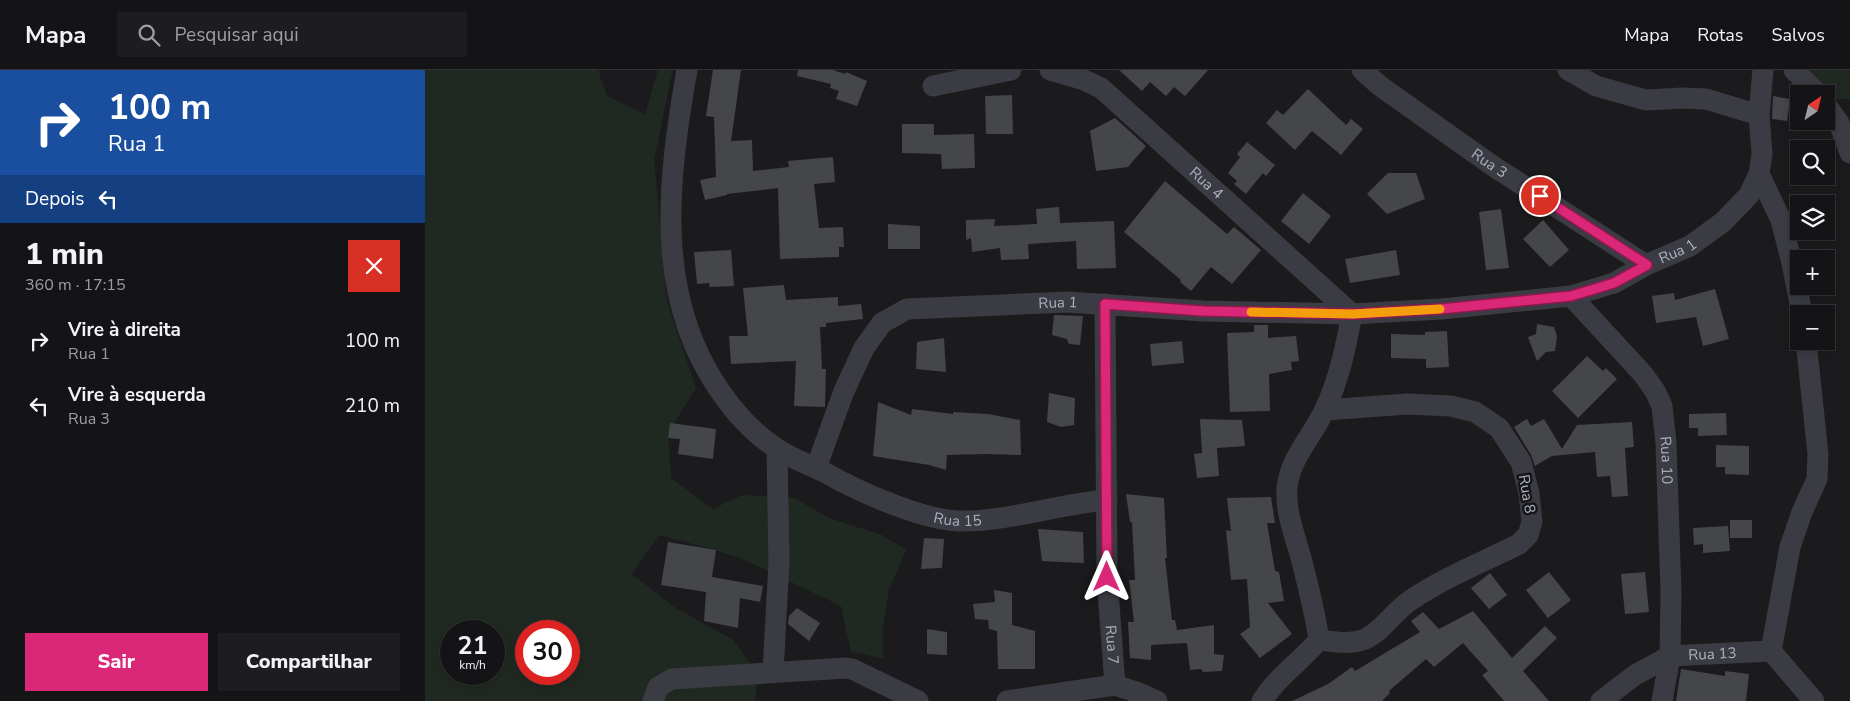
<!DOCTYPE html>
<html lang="pt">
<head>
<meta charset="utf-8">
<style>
  :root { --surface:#141416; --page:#1d1d1f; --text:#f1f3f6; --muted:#9d9ea1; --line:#333335; --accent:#db2777 }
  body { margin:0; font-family:"Nunito Sans",sans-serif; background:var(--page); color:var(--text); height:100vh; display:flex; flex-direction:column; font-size:19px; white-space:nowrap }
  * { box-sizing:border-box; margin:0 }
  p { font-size:16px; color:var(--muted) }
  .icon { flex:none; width:28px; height:28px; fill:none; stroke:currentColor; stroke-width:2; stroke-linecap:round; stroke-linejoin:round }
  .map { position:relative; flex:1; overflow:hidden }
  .side { display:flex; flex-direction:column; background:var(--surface); width:425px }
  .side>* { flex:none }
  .top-card { background:#1a4fa0; color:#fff; overflow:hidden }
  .needle { width:32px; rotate:35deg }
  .tools { position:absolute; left:1365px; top:15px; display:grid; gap:10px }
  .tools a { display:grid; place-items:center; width:45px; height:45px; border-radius:0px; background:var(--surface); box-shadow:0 2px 8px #0003,0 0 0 1px var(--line); font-size:25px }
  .speed { position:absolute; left:15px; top:550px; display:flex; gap:10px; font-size:25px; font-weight:700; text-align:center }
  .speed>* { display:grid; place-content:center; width:65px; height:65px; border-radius:50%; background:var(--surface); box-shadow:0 2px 8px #0003,0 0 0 1px var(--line); line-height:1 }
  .speed small { font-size:12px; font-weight:400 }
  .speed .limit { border:8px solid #d22; background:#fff; color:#111 }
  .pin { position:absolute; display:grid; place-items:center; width:42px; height:42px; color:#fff; margin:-21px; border:2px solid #fff; border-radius:50%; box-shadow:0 1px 5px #0007 }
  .me { position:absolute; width:55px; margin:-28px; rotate:0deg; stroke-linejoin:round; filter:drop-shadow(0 0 4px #0008) }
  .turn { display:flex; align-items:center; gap:18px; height:105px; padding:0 25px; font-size:22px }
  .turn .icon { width:65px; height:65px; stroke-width:2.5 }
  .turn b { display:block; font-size:35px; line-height:42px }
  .then { display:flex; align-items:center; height:48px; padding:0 25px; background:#0003; gap:10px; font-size:19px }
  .round { display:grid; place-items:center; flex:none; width:52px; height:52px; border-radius:0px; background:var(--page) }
  .overview { display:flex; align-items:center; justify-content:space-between; height:85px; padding:0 25px }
  h1 { font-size:30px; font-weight:800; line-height:38px }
  .button { display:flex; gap:10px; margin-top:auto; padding:10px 25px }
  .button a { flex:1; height:58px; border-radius:0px; background:var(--accent); color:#fff; font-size:20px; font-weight:800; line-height:58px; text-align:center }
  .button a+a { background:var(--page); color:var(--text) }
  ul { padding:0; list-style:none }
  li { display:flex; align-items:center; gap:15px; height:65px; padding:0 25px }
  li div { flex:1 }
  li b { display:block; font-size:19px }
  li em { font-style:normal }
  header { display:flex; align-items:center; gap:30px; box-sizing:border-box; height:70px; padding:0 25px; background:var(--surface); border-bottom:1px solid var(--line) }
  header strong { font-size:24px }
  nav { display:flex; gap:28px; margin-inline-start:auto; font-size:18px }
  .search { width:350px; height:45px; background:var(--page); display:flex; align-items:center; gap:12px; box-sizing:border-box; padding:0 18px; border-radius:0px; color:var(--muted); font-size:19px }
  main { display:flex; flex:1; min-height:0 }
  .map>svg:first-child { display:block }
</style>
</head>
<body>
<header>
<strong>Mapa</strong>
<div class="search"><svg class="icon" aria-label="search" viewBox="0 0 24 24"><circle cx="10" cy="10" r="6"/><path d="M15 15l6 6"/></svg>Pesquisar aqui</div>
<nav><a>Mapa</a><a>Rotas</a><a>Salvos</a></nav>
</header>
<main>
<section class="side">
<div class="top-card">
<div class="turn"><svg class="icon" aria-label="right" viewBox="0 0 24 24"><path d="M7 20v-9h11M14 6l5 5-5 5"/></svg><div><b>100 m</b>Rua 1</div></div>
<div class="then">Depois<svg class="icon" aria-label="left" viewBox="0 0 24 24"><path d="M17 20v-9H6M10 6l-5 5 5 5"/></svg></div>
</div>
<div class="overview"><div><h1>1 min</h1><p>360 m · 17:15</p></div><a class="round" style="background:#d93025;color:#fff"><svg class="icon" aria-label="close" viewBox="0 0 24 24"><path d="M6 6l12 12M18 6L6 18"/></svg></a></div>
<ul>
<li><svg class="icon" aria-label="right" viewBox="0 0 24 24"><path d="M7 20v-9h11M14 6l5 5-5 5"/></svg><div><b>Vire à direita</b><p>Rua 1</p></div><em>100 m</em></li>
<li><svg class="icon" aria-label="left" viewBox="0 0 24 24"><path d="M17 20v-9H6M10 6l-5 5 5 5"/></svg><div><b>Vire à esquerda</b><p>Rua 3</p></div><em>210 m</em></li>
</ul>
<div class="button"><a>Sair</a><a>Compartilhar</a></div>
</section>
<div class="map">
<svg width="1425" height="631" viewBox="0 0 1425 631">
  <rect width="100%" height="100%" fill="#1b1b1d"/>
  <g fill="#202921" fill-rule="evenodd">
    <path d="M0,0H173L182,26L220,44L233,0H248L229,90L242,232L271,318L243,363L246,408L288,439L317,425L369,428L404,448L457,465L481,480L464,519L458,556V588L426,582L416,536L318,489L283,478L234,465L207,504L249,537L308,570L333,604L330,631H0ZM26,561H69V604H26ZM101,561H144V604H101Z"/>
    <polygon points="1384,0 1425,0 1425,29 1410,29"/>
  </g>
  <g fill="#45464a">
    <polygon points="288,0 316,0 306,71 327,70 328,101 364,97 363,91 408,87 410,112 389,114 394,158 418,157 419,177 414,177 414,187 355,189 353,118 302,124 302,125 280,130 275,110 291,107 289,47 281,46"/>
    <polygon points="373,0 408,0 420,4 421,2 442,11 432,36 411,29 414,21 405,18 406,14 372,6"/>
    <polygon points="694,0 783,0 760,26 749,17 741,26 725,12 717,21"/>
    <polygon points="883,19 921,55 926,49 938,59 916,85 887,61 870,80 841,53 852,40 858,45"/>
    <polygon points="587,25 588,64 561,64 560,26"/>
    <polygon points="1348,26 1365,29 1362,51 1347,49"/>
    <polygon points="690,48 721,76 703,97 671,101 665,61"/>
    <polygon points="477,54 509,54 509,65 549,64 550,98 517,99 516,84 477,83"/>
    <polygon points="822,72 850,95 841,106 838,103 821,124 809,114 812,111 803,103 815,87 812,84"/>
    <polygon points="963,103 991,103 1000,129 962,144 942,124"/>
    <polygon points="740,111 802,164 809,157 836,180 807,214 786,197 766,221 755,212 756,210 699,162"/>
    <polygon points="878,123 906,146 884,174 856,151"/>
    <polygon points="634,137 635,153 689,151 691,198 652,199 651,171 603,174 604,189 576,190 575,178 547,182 546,168 541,170 541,150 570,149 569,156 612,154 611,139"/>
    <polygon points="1076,139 1084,198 1061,200 1054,142"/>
    <polygon points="1118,150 1144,180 1125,197 1098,169"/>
    <polygon points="463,154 495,156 495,179 463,179"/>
    <polygon points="306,180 309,216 285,217 284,213 272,214 269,182"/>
    <polygon points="971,180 975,205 925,213 920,189"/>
    <polygon points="359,215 361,230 413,227 413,236 436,234 438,249 401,253 401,257 395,257 397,299 401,299 400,337 369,336 371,291 306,294 304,266 323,266 318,218"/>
    <polygon points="1290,219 1304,269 1278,276 1271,247 1231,253 1227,226 1249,223 1250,230"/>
    <polygon points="629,245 658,246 655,275 644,274 642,269 627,265"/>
    <polygon points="1112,254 1129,257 1132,266 1130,281 1121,282 1112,291 1103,267 1111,264"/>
    <polygon points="829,255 843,255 843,268 871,266 874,291 866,292 867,300 844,304 845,341 805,342 802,263 829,262"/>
    <polygon points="1022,261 1024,297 1001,298 1001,289 966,288 966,264 1000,265 1000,262"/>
    <polygon points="519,268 521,302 491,299 492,272"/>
    <polygon points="757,271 759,293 727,296 725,274"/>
    <polygon points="1162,286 1178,301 1181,298 1192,309 1153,348 1127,321"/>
    <polygon points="624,323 650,328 649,355 636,357 622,352"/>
    <polygon points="453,332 486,345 487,339 528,344 528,342 563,344 595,350 596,385 561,384 522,385 521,400 504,395 448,386"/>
    <polygon points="1301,343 1302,365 1273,366 1273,358 1264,358 1264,344"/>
    <polygon points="775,349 817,350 820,376 792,378 794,406 772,408 769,384 777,383"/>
    <polygon points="1102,349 1106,356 1119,349 1137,379 1152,355 1207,352 1209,377 1200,378 1203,426 1187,427 1185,406 1172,407 1170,382 1127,386 1110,396 1106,385 1089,357"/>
    <polygon points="245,353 291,359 288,389 253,384 255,369 243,368"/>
    <polygon points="1291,375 1324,376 1324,405 1300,404 1300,397 1291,397"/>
    <polygon points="701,424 739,428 742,488 740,488 747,550 750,550 752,560 789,555 789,584 799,585 797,601 778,602 776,599 765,600 762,573 726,575 726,590 705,588 703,552 709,552 704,510 710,510 707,452 705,452"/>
    <polygon points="846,427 850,453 842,453 850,501 854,502 859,531 843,533 867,564 835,588 815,564 825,557 822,509 806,510 801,460 806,461 802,428"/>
    <rect x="1305" y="450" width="22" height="18"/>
    <polygon points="1303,456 1305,481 1278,483 1278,474 1269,475 1268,458"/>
    <polygon points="613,459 658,462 659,493 617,491"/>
    <polygon points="499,468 519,469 517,498 496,499"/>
    <polygon points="243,472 291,480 287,507 338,516 335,532 315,528 313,558 279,551 281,522 236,515"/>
    <polygon points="1124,502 1146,530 1123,548 1101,520"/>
    <polygon points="1220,502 1224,542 1200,544 1196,504"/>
    <polygon points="1065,503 1082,525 1064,539 1046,518"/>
    <polygon points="569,520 587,523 587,555 610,561 610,599 573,599 572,561 564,559 563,550 550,549 548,534 570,532"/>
    <polygon points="372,538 395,553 384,571 363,554 364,546"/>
    <polygon points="1048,541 1087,588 1120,556 1132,568 1098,601 1124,631 1079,631 1057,605 1063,601 1038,573 1009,597 1001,589 964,621 965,623 957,631 867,631 903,614 927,597 930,601 995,562 986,551 998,542 1014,559"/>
    <polygon points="502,559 522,562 522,585 502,584"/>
    <polygon points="1256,599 1300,606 1300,601 1324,604 1321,631 1251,631"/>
  </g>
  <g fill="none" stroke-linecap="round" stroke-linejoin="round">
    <g stroke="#3b3c43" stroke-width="21">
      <path id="s1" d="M262,0C243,109 228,225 295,321C310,343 328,363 351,378C365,388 383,394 399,402C432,421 497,450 534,451C582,452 633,434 682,430"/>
      <path id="s2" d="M625,0L659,10L676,18L927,244C921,276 914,310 900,339C888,366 865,387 862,418C860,441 870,466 876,488C883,515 890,542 894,570C876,591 852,607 837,631"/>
      <path id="s3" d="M937,0L955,16L1068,96L1221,195"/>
      <polyline points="1143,0 1171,16 1221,30 1258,28 1281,29 1334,45"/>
      <polyline points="1369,0 1393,24"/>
      <polyline points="508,16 586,0"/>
      <polyline points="1401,35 1414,53 1425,83"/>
      <polyline points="1334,104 1356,150 1367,193 1377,244"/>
      <path id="s4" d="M1146,226L1218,304L1230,321L1237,336L1241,373L1246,522L1245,586L1237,631"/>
      <path id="s5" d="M680,234L682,507L690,615"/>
      <path id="s6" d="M391,398L419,321L439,278L457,253L482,239L642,232L778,241L927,244L1016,239L1146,226L1189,213L1221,195L1265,176L1298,152L1324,125L1334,104L1337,84L1334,45L1338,0"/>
      <path d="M894,570C910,572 925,575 940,569C958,561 970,540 986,530C1020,507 1058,492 1094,474L1103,465L1107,452L1104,423L1096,392L1074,358L1050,342L1026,336L982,334L900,340"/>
      <polyline points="1346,581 1365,477 1377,442 1392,409 1393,384 1381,271"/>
      <polyline points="348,602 354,492 352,379"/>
      <polyline points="228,631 233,617 247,609 421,598 427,599 493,631"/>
      <polyline points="582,631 690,615 714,623 732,631"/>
      <path id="s7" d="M1176,631L1210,605L1245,586L1346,581L1389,631"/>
    </g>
  </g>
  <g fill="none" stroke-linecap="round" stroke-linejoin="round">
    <defs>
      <polyline id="route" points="682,507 680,234 778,241 928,244 1016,239 1146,226 1189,213 1222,195 1115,126"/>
    </defs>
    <use href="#route" stroke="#8e194d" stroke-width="12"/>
    <use href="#route" stroke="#db2777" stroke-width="9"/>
    <polyline stroke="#f59e0b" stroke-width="9" points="826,242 928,244 1015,239"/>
  </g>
  <g text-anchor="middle" stroke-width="5" stroke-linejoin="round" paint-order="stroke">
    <g font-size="15" fill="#acb1be" stroke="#161618">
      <text dy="5" stroke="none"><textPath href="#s3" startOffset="158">Rua 3</textPath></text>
      <text dy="5" stroke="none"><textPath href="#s2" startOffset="196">Rua 4</textPath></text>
      <text dy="5" stroke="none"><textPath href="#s6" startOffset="970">Rua 1</textPath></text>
      <text dy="5" stroke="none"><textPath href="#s6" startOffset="340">Rua 1</textPath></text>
      <text dy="5" stroke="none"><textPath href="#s4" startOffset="198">Rua 10</textPath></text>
      <text transform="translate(1102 424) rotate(80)" y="5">Rua 8</text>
      <text dy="5" stroke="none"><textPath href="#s1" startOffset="609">Rua 15</textPath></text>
      <text dy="5" stroke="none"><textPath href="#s5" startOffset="341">Rua 7</textPath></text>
      <text dy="5" stroke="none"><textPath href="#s7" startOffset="125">Rua 13</textPath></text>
    </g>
  </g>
</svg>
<div class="tools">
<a><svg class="needle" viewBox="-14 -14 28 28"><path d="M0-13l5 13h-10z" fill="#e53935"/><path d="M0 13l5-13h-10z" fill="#9d9ea1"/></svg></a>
<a><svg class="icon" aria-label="search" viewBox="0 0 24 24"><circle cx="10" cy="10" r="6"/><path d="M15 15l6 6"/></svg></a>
<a><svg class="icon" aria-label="layers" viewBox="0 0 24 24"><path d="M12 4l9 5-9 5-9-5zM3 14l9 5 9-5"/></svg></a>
<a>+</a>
<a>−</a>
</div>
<div class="speed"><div>21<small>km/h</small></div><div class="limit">30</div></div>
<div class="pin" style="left:1115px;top:126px;background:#d93025"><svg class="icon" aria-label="arrive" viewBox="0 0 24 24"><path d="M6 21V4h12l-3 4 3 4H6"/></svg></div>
<svg class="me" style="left:682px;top:507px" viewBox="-20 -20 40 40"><path d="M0-17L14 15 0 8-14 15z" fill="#db2777" stroke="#fff" stroke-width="4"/></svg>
</div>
</main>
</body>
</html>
